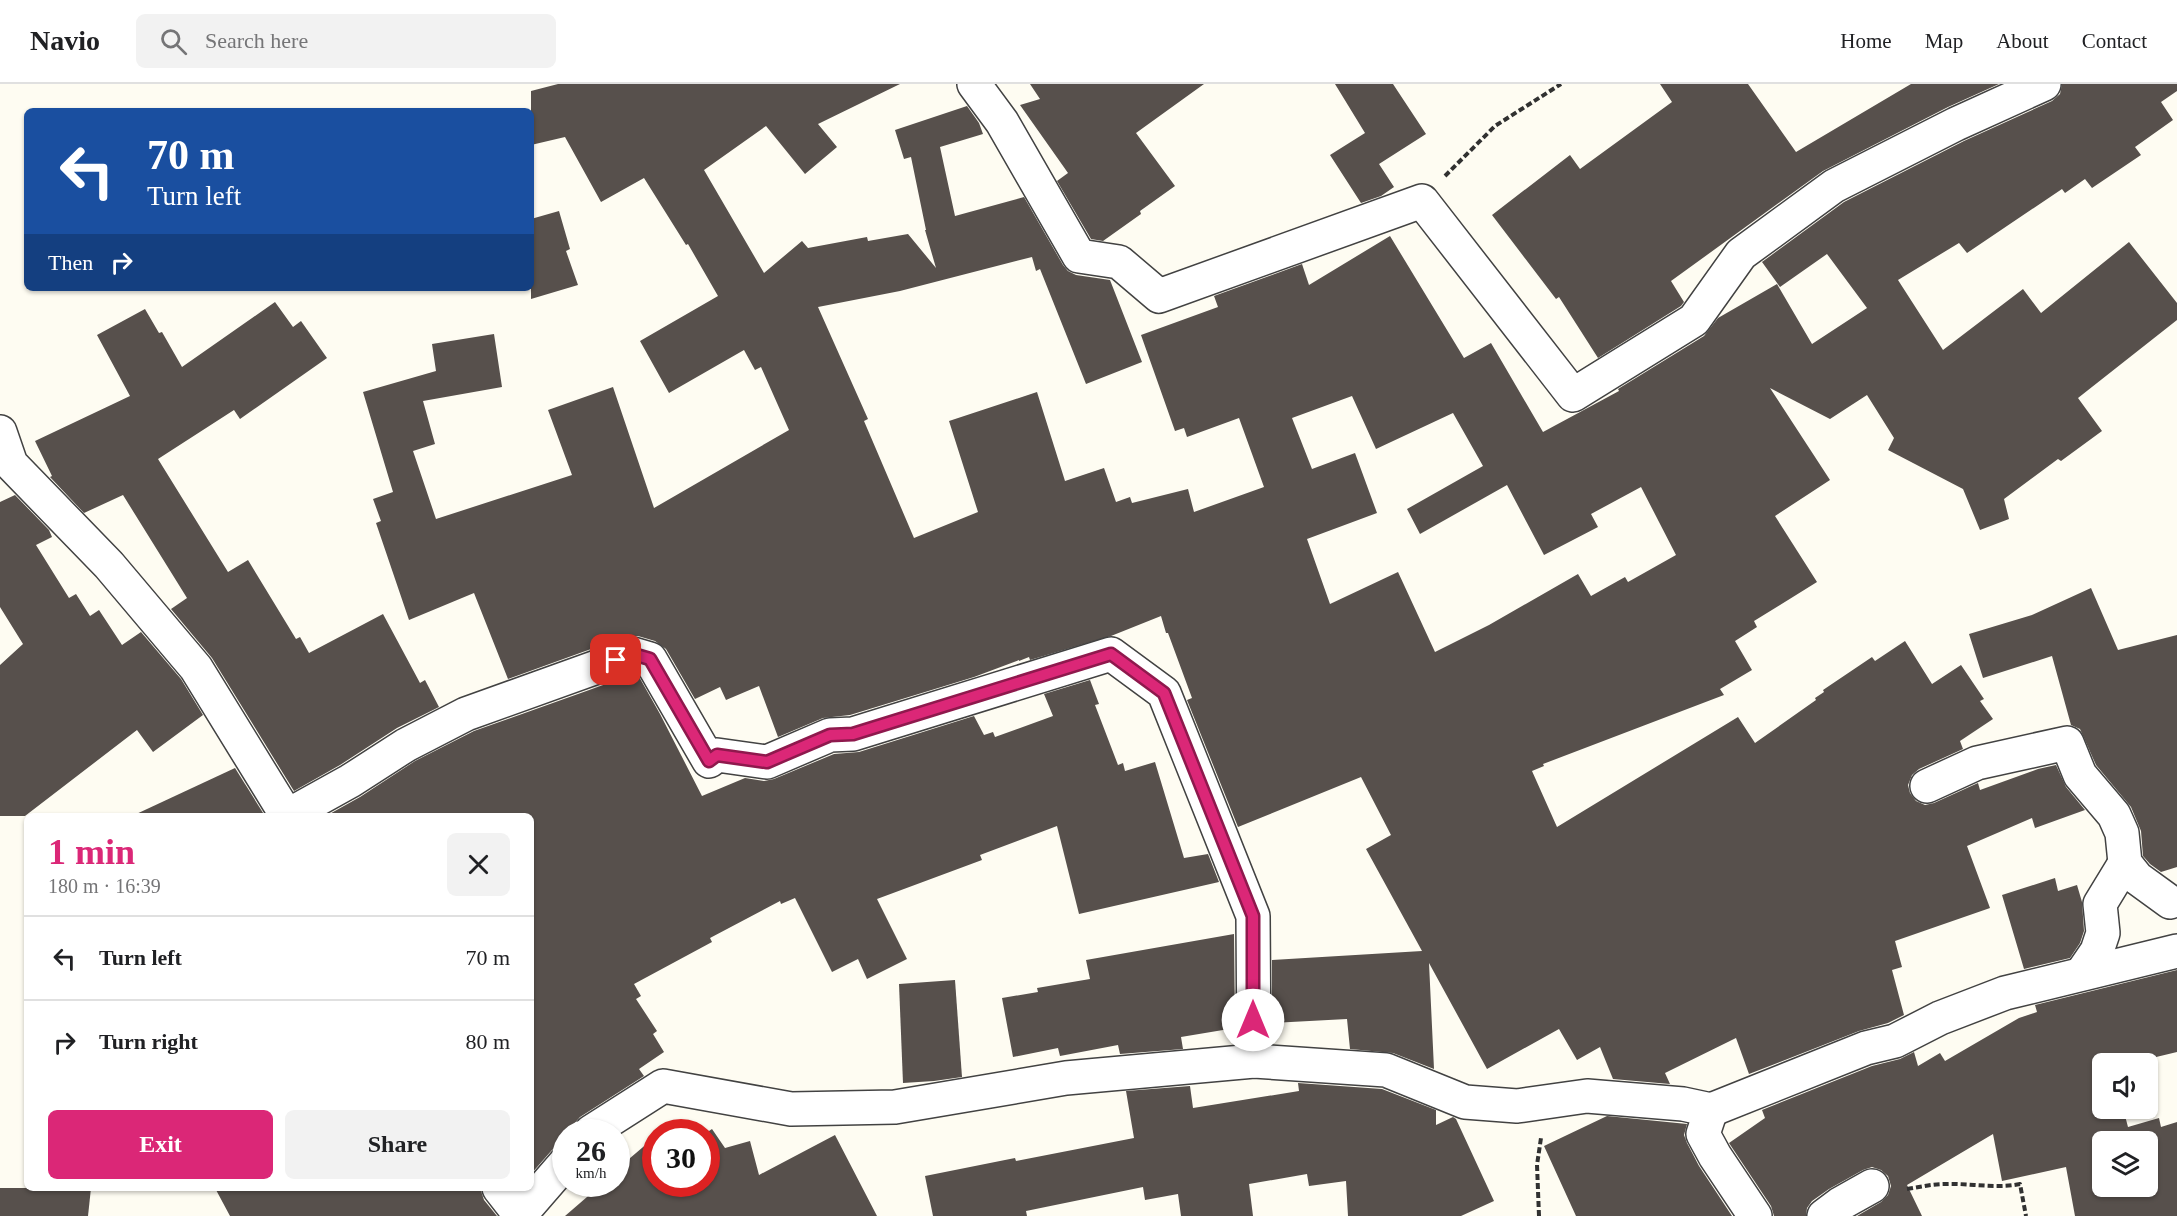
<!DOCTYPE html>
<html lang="en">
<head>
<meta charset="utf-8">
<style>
  :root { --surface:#fff; --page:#f2f2f2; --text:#202124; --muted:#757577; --line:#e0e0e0; --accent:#db2777 }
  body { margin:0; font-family:Georgia,serif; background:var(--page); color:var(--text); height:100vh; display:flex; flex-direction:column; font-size:22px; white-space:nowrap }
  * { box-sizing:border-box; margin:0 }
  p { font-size:20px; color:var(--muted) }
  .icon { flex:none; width:33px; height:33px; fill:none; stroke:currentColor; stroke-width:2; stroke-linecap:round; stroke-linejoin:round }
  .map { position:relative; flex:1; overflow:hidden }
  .sheet { position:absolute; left:24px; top:729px; width:510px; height:378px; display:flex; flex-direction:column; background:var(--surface); border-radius:9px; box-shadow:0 2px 4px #0004 }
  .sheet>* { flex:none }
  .banner { position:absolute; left:24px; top:24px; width:510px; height:183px; border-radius:9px; box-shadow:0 2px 4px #0004; background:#1a4fa0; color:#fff; overflow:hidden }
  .fabs { position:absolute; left:2092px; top:969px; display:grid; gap:12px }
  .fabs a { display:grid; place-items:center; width:66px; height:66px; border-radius:9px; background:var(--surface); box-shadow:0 2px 4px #0004; font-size:30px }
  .speed { position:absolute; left:552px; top:1035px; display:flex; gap:12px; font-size:30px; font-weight:700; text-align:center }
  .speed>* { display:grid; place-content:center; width:78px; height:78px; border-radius:50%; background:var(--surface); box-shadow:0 2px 4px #0004; line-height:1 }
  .speed small { font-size:15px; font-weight:400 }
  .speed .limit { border:9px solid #d22; background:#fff; color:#111 }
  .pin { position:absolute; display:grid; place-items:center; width:51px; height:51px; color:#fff; margin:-26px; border-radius:12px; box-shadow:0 3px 9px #0006 }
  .me { position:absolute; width:66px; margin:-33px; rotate:0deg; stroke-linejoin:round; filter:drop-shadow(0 0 4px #0008) }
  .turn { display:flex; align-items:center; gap:21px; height:126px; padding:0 24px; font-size:27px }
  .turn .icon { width:78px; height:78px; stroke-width:2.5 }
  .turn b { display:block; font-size:42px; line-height:51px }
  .then { display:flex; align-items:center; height:57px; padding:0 24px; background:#0003; gap:12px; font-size:22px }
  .round { display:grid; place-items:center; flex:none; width:63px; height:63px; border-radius:9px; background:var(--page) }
  .overview { display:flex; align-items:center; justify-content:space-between; height:102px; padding:0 24px }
  h1 { font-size:36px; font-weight:600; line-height:45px; color:var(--accent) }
  .cta { display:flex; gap:12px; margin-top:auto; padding:12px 24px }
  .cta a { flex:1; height:69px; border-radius:9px; background:var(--accent); color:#fff; font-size:24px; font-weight:600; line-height:69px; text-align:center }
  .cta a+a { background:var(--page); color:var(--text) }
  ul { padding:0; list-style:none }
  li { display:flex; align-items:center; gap:18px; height:84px; padding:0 24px; border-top:2px solid var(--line) }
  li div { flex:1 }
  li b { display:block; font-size:22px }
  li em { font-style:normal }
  header { display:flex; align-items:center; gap:36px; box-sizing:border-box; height:84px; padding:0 30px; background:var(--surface); border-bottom:2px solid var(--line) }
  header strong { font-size:28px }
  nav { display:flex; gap:33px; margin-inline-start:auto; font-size:21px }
  .search { width:420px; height:54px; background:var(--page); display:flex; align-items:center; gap:15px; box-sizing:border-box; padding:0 21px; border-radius:9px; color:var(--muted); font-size:22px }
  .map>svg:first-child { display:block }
</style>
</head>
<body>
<header>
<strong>Navio</strong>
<div class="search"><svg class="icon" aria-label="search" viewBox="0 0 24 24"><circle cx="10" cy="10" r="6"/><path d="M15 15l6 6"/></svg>Search here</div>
<nav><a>Home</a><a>Map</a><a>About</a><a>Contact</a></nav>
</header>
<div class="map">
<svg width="2177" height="1132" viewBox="0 0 2177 1132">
  <rect width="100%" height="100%" fill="#fefcf2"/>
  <g fill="#57504c" fill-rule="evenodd">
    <path d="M558,0H900L818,40L837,63L805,90L766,42L704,86L764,189L802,157L808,164L867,153L868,157L908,150L936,184L925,146H926L911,73L904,75L895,46L967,22L979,39L983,50L940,63L955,132L1024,113L1063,181L1068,187L1076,191L1110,196L1142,278L1086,300L1040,185L1036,187L1032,173L900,207L818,223L868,335L864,337L914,454L978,428L949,337L1037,308L1065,397L1104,384L1116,418L1130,413L1132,419L1188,405L1194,428L1264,403L1239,334L1187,353L1184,344L1175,347L1141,251L1218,223L1214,212L1302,180L1309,201L1390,152L1464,274L1491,259L1543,348L1619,307L1618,305L1704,252L1718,234L1777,200L1812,260L1867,224L1827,170L1780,203L1762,178L1844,118L1964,57L2052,17L2060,10L2062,0H2177V7L2161,18L2173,36L2135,63L2141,71L2092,104L2085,95L2065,109L2062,105L1967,169L1959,159L1898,196L1943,266L2023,205L2041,229L2129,158L2177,219V236L2078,314L2102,347L2061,377L2058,375L2004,415L2009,435L1980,446L1963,405L1888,366L1894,354L1867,311L1830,335L1770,304L1830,396L1775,432L1817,498L1754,537L1757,543L1735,557L1752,586L1720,605L1724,611L1543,680L1544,682L1532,687L1557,743L1738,633L1755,659L1816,616L1815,614L1824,608L1823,606L1872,573L1875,577L1905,557L1932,600L1961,581L1984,615L1980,617L1993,635L1960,657L1963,665L1919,685L1912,691L1908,701L1910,709L1916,717L1925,721L1934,719L1978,699L1980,706L2038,685L2056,681L2066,703L2085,726L2035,744L2032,734L1967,762L1990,824L1895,857L1902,883L1892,886L1904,931L1888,939L1859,947L1749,990L1736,954L1665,989L1670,1000L1613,995L1600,963L1577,976L1559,945L1487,985L1429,879L1434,985L1393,969L1350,965L1347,935L1272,939V876L1422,867L1366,765L1391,751L1361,693L1238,743L1187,616L1192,614L1168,549H1166L1161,532L1111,552L1030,576L1029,573L1019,577V576L974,593L850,631L823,634L778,653L759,602L726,616L720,603L695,615L666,565L655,557L638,552H627L508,595L474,509L409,536L376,439L381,437L373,415L393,408L363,308L436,287L432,260L494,250L502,303L423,317L435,360L413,367L436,435L572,391L548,326L613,303L654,424L789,346L761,283L755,286L744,266L669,309L640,257L718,212L688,160L686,161L644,94L601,118L565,53L531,61V7ZM1352,312L1376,365L1453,329L1483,382L1407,425L1420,450L1507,401L1544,471L1598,443L1591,430L1641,403L1676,471L1628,498L1625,493L1591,512L1578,490L1489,541L1435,568L1398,488L1330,520L1307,455L1377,429L1355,369L1312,385L1292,334Z"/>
    <polygon points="1030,0 1204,0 1136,49 1175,102 1140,127 1141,130 1103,157 1091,155 1057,97 1068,89 1020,21 1040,15"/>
    <polygon points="1335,0 1393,0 1426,50 1379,80 1394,103 1381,112 1361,119 1330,71 1365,49"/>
    <polygon points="1660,0 1748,0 1796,68 1911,0 1999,0 1948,23 1823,87 1671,197 1684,218 1681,222 1598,274 1559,213 1556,215 1492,131 1570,71 1580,85 1672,18"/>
    <polygon points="559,127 570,165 566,167 578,201 531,215 531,135"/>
    <polygon points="275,218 293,243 301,237 327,274 240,335 234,326 158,375 228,488 248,476 296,555 300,553 309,569 383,530 420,599 425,596 439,623 397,644 340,681 294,707 212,574 171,525 187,514 123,411 84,429 50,393 52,392 35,357 130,312 97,251 145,225 159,249 162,248 182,283"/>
    <polygon points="15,411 49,446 52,453 36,461 69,514 76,510 90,532 99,526 122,561 141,548 181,595 203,631 153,668 137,646 25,732 0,732 0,581 23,560 0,523 0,418"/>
    <polygon points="2091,504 2118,566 2177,551 2177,783 2161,788 2150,780 2143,772 2141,747 2131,723 2096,681 2080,645 2071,641 2052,572 1983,594 1969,550 2032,531"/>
    <polygon points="634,590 638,591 660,630 702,712 745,694 764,697 774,695 834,670 859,668 974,632 984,651 993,648 995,653 1053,632 1044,610 1090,596 1099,620 1095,621 1118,681 1123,679 1125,687 1155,678 1184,774 1208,770 1219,798 1079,830 1057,742 980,771 982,776 877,815 907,875 867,895 858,875 832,888 795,814 781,820 780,817 710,854 712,858 634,900 641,912 636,915 657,947 653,950 664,968 639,985 644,992 580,1033 574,1040 572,1048 566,1048 566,1060 559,1061 552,1066 531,1090 531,732 326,732 360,713 415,677 474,647"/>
    <polygon points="235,684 265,732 132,732"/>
    <polygon points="2055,794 2058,807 2077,801 2082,818 2084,847 2080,859 2070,874 2024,885 2002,811"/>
    <polygon points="1234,850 1235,944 1181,953 1183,965 1120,970 1118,961 1060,972 1058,964 1013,973 1002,914 1038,908 1037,904 1090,895 1086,876"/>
    <path d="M2177,886V968L2127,980H2103V1024H2123L2128,1043L2159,1034L2161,1043L2177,1038V1132H2075L2066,1083L2002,1097L1993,1050L1907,1101L1922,1132H1857L1881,1118L1888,1111L1891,1102L1888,1092L1881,1086L1872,1083L1863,1086L1829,1105L1812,1117L1807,1124L1806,1132H1774L1771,1122L1729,1059L1765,1034L1762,1026L1872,982L1900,975L1914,968L1918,982L1940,969L1945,977L2019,934L2037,928L2035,921ZM2103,1058H2148V1102H2103Z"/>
    <polygon points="955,896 962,993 934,997 903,999 899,900"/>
    <polygon points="1298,999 1382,1005 1436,1026 1436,1041 1453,1033 1456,1035 1494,1117 1461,1132 1348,1132 1346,1097 1309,1102 1307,1090 1249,1100 1253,1132 1181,1132 1178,1110 1145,1116 1143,1103 1026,1127 1027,1132 933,1132 925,1092 1015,1074 1016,1077 1134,1054 1126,1007 1190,1002 1193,1024 1299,1007"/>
    <polygon points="1607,1032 1687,1040 1684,1051 1687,1059 1699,1082 1732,1132 1576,1132 1544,1062"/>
    <polygon points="672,1038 679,1048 660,1048"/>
    <polygon points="712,1045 725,1064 750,1057 759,1091 835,1051 877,1132 565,1132 602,1100 616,1100 616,1086 656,1052 656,1100 706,1100 706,1049"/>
    <polygon points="0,1104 91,1104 88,1132 0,1132"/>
    <polygon points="215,1104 480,1104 484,1116 497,1132 230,1132"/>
  </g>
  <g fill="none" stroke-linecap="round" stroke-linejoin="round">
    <defs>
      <g id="minor">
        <polyline points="974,0 1002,38 1079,172 1119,178 1159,212 1422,117 1573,311 1694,236 1741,170 1834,102 1956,40 2044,0"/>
        <polyline points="0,348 11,380 109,481 196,584 287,732 350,697 406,661 466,630 633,570 650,575 709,677 717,671 767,678 830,651 853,650 1111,570 1164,609 1253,832 1254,977"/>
        <polyline points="1927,702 1977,679 2067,659 2080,691 2114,731 2122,749 2125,779 2137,794 2170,818"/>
        <polyline points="2082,889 2097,867 2103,849 2100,820 2125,779"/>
        <polyline points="1711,1026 1703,1050 1715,1072 1755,1132"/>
        <polyline points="591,1048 663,1002 791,1025 895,1023 1066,994 1254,977 1386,986 1465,1018 1517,1022 1587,1012 1683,1020 1711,1026 1866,964 1895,957 1940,934 2005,909 2177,867"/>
        <polyline points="499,1104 520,1131 518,1132"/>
        <polyline points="520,1131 566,1078"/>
        <polyline points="1824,1132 1840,1120 1872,1102"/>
      </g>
    </defs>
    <use href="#minor" stroke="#424242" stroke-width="36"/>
    <g stroke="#313131" stroke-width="4" stroke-dasharray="6 3" stroke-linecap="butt">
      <polyline points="1445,92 1495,42 1561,0"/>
      <path d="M1907,1105C1920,1103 1932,1100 1945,1100C1970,1099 1995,1105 2020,1100L2026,1132"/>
      <polyline points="1539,1132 1537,1081 1541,1054"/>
    </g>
    <use href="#minor" stroke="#fff" stroke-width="33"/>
  </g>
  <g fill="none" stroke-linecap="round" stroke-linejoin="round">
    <defs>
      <polyline id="route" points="616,576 633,570 650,575 709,677 717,671 767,678 830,651 853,650 1111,570 1164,609 1253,832 1253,936"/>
    </defs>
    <use href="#route" stroke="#8e194d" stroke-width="15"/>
    <use href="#route" stroke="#db2777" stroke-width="10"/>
  </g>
</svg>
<div class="fabs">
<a><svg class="icon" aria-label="sound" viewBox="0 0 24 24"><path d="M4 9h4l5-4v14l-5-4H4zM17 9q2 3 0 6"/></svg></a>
<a><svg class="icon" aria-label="layers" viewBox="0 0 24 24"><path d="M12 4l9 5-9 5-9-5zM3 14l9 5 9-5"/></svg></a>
</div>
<div class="speed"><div>26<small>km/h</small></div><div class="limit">30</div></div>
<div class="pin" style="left:616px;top:576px;background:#d93025"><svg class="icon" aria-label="arrive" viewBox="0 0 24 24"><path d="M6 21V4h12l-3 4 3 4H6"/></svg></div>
<svg class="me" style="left:1253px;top:936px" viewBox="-20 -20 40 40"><circle r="19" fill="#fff"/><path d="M0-13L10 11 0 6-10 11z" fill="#db2777"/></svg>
<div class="banner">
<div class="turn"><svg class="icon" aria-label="left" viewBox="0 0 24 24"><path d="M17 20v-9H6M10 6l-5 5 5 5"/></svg><div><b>70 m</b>Turn left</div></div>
<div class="then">Then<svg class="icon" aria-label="right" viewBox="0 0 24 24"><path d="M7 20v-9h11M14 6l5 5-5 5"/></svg></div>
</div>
<section class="sheet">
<div class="overview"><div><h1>1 min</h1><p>180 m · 16:39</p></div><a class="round"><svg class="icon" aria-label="close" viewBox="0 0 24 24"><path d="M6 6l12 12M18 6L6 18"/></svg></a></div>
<ul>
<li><svg class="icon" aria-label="left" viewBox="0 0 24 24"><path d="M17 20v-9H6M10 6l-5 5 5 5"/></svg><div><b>Turn left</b></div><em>70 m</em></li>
<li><svg class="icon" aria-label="right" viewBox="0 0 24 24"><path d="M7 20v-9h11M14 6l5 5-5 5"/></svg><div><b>Turn right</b></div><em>80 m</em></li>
</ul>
<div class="cta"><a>Exit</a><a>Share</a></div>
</section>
</div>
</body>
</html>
